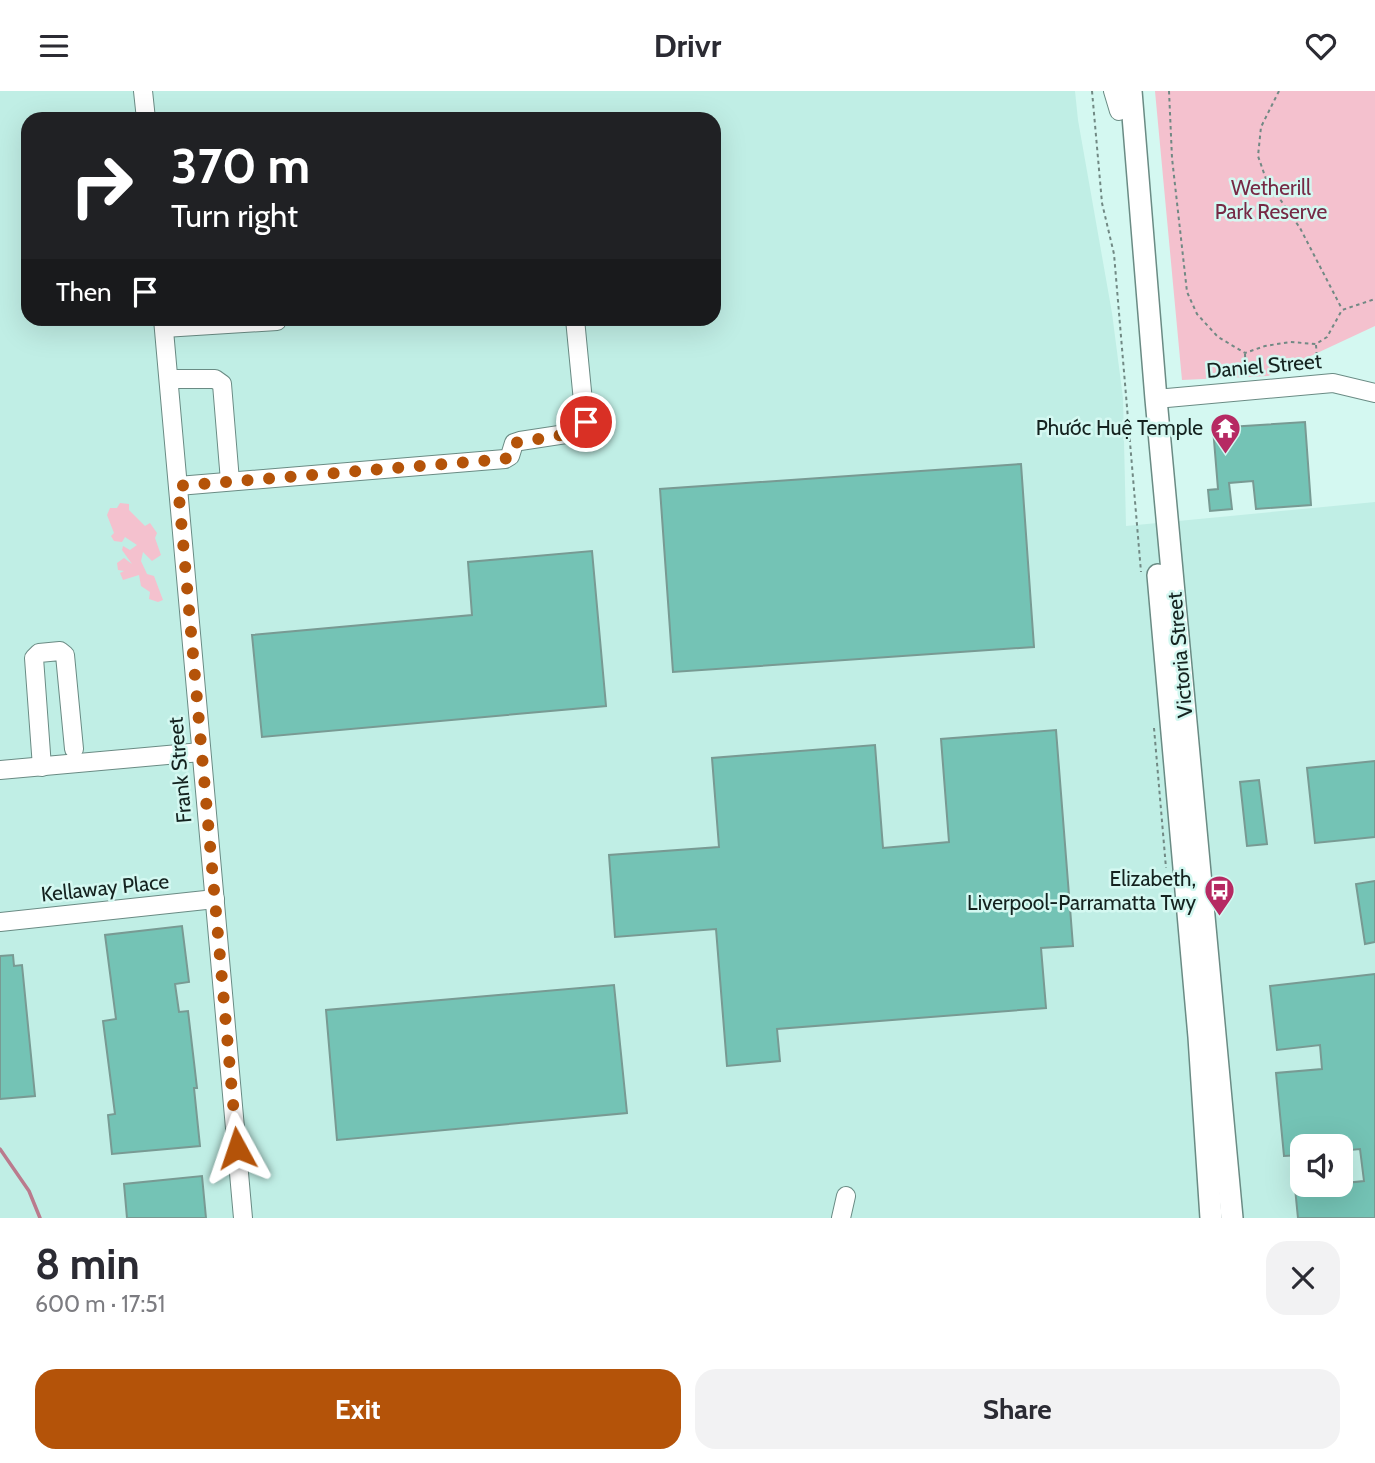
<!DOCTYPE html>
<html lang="en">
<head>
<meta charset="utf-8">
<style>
  :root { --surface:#fff; --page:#f2f2f3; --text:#2b2b33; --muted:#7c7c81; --accent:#b45309 }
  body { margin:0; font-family:Cabin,sans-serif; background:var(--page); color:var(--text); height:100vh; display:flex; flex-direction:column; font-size:26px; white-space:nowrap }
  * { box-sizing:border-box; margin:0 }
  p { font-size:23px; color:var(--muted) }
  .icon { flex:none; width:38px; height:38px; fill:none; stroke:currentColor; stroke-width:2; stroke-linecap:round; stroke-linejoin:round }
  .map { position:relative; height:1127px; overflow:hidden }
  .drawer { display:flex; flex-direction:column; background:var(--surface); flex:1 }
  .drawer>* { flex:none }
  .hud { position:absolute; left:21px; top:21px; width:700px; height:214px; border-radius:21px; box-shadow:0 7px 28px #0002; background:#202124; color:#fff; overflow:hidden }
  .tools { position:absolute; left:1290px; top:1043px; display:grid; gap:14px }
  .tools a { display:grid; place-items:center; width:63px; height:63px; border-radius:14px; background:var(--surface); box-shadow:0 7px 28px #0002; font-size:35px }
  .pin { position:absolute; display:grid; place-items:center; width:60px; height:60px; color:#fff; margin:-30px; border:4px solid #fff; border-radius:50%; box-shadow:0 2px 7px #0007 }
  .me { position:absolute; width:77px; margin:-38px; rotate:355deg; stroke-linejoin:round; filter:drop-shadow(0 0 5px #0008) }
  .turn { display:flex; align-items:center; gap:24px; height:147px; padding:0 35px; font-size:32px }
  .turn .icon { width:91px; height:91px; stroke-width:2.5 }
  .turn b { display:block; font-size:49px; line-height:60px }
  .then { display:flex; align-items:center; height:66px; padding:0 35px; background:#0003; gap:14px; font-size:26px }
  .round { display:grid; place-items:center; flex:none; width:74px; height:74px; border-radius:21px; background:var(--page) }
  .overview { display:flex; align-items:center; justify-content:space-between; height:119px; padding:0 35px }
  h1 { font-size:42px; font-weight:800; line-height:52px }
  .primary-button { display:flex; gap:14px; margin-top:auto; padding:14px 35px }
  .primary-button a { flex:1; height:80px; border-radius:21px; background:var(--accent); color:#fff; font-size:28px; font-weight:800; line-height:80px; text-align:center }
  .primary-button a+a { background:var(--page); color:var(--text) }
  header { display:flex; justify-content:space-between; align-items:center; height:91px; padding:0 35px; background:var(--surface); font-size:32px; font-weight:800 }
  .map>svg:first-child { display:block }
</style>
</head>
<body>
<header><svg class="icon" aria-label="menu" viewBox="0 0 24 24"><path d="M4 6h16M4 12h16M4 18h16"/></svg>Drivr<svg class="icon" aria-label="heart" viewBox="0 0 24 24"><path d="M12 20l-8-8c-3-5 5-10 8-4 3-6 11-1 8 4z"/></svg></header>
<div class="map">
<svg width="1375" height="1127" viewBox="0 0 1375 1127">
  <rect width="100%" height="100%" fill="#d4f8f1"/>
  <path fill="#c0eee5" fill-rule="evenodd" d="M0,0H1075L1078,29L1112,222L1123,307L1126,435L1375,411V1127H0ZM28,28H714V228H28ZM1302,1055H1340V1094H1302Z"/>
  <g fill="#f4c1ce">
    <polygon points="1155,0 1375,0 1375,235 1268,285 1182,289"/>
    <polygon points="120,412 129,413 129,419 145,435 150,432 157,442 155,447 161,464 152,470 143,461 141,470 147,483 154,485 163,509 158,511 149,508 150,501 141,495 139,484 123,489 120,482 124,480 118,479 117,472 124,467 132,473 122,459 123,455 130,459 137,454 125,446 122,451 114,450 111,445 114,442 107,424 110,417 117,417"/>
  </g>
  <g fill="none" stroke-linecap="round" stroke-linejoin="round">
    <polyline stroke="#ba7b8d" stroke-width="3.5" points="0,1058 29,1100 40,1127"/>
  </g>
  <g fill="#74c3b5" stroke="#789a93" stroke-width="2">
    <polygon points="1305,331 1311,414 1256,418 1253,390 1229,392 1232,418 1210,420 1208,399 1218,398 1213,337"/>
    <polygon points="1021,373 1034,556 673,581 660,398"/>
    <polygon points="592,460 606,615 262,646 252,544 472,524 468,471"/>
    <polygon points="1056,639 1073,855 1041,857 1046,917 777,938 780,970 727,975 716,838 615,846 609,764 719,756 712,667 875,654 883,757 949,751 941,648"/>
    <polygon points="1375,670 1375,746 1315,752 1307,677"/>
    <polygon points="1259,689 1267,753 1247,755 1240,691"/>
    <polygon points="1375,790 1375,851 1365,853 1356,793"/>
    <polygon points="182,835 189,891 175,893 179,921 188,920 197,997 194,997 200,1055 112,1063 108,1024 115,1023 103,930 116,928 105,844"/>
    <polygon points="13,864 14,875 22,874 35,1005 0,1008 0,865"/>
    <polygon points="1375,883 1375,1127 1298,1127 1295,1097 1364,1090 1360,1058 1340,1060 1340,1055 1302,1055 1302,1064 1284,1065 1276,982 1322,978 1320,954 1277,959 1270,895"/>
    <polygon points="614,894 627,1022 337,1049 326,919"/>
    <polygon points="202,1085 206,1127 127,1127 124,1093"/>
  </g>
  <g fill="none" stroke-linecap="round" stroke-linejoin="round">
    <defs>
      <g id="minor">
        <polyline points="143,0 146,28"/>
        <polyline points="1113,0 1119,20"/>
        <polyline points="163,228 243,1127"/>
        <polyline points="164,237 277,230"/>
        <polyline points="169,288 215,288 222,293 230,390"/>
        <polyline points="1156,308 1333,292 1375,302"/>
        <polyline points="178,395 505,368 510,365 514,352 520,350 579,341 585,337 585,331 575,228"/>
        <polyline points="42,676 34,567 39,562 60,560 65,564 74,658"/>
        <polyline points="0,679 201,661"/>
        <polyline points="0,831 215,808"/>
        <polyline points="841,1127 846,1105"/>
      </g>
      <g id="major">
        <polyline points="1131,0 1156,308 1232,1127"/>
        <polyline points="1158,484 1199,946 1211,1127"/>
      </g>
    </defs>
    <use href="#minor" stroke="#6a8b84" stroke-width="20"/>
    <use href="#major" stroke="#6a8b84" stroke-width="24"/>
    <g stroke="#718984" stroke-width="2" stroke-dasharray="3.5 3.5" stroke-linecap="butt">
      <polyline points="1092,0 1102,112 1114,163 1141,481"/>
      <polyline points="1169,0 1172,67 1187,201 1197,223 1218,246 1245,262 1265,255 1290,251 1316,253 1327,246 1342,219 1375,208"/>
      <polyline points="1279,0 1261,36 1258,65 1266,88 1300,137 1342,218"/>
      <polyline points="1316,254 1318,280"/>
      <polyline points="1245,263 1246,285"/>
      <polyline points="1154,637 1166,777"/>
    </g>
    <use href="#minor" stroke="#fff" stroke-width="18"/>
    <use href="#major" stroke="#fff" stroke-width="21"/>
  </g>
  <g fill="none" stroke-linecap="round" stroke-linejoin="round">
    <polyline stroke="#b45309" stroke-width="12" stroke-dasharray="0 21.6" points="237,1057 178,395 505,368 510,365 514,352 579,341 585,337 586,331"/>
  </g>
  <defs>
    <symbol id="temple-pin" viewBox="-11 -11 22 30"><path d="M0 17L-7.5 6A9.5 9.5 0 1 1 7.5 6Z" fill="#b62a63" stroke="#d4f8f1"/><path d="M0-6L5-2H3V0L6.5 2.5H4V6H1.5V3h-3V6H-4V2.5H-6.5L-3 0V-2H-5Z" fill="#fff"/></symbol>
    <symbol id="bus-pin" viewBox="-11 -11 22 30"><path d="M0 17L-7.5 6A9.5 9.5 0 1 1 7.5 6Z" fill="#b62a63" stroke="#d4f8f1"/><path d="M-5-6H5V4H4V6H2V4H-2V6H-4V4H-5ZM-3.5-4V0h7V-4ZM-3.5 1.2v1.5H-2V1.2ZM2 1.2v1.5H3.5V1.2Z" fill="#fff"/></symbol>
  </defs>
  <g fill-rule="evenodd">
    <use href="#temple-pin" x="1208" y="320" width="35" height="47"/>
    <use href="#bus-pin" x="1202" y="782" width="35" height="47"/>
  </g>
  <g text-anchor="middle" stroke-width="5" stroke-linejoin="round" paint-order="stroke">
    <g font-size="21" fill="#762945" stroke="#d4f8f1">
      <text x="1271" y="104">Wetherill<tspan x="1271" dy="24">Park Reserve</tspan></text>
    </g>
    <g font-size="21" fill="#14221f" stroke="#d4f8f1">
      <text transform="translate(1264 275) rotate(-5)" y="7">Daniel Street</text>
      <text transform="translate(1180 564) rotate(-95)" y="7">Victoria Street</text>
      <text transform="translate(180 679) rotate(-95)" y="7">Frank Street</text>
      <text transform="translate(105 797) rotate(-6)" y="7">Kellaway Place</text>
    </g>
    <g font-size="21" fill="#14221f" stroke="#d4f8f1" text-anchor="end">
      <text x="1203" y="344">Phước Huệ Temple</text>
      <text x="1196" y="795">Elizabeth,<tspan x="1196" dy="24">Liverpool-Parramatta Twy</tspan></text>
    </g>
  </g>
</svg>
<div class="tools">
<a><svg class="icon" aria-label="sound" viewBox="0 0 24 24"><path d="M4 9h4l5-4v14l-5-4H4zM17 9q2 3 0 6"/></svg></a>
</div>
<div class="pin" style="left:586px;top:331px;background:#d93025"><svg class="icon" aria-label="arrive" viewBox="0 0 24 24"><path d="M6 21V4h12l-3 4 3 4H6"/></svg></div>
<svg class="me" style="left:237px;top:1057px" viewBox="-20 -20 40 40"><path d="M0-17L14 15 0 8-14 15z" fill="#b45309" stroke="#fff" stroke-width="4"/></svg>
<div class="hud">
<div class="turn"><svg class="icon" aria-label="right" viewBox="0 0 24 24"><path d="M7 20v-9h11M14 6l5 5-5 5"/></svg><div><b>370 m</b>Turn right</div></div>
<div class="then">Then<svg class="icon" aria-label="arrive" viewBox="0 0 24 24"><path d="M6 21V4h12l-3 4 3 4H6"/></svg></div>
</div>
</div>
<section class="drawer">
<div class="overview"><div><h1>8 min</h1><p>600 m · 17:51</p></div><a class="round"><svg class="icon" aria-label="close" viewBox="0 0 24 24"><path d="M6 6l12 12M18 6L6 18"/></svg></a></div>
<div class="primary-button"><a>Exit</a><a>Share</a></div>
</section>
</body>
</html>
